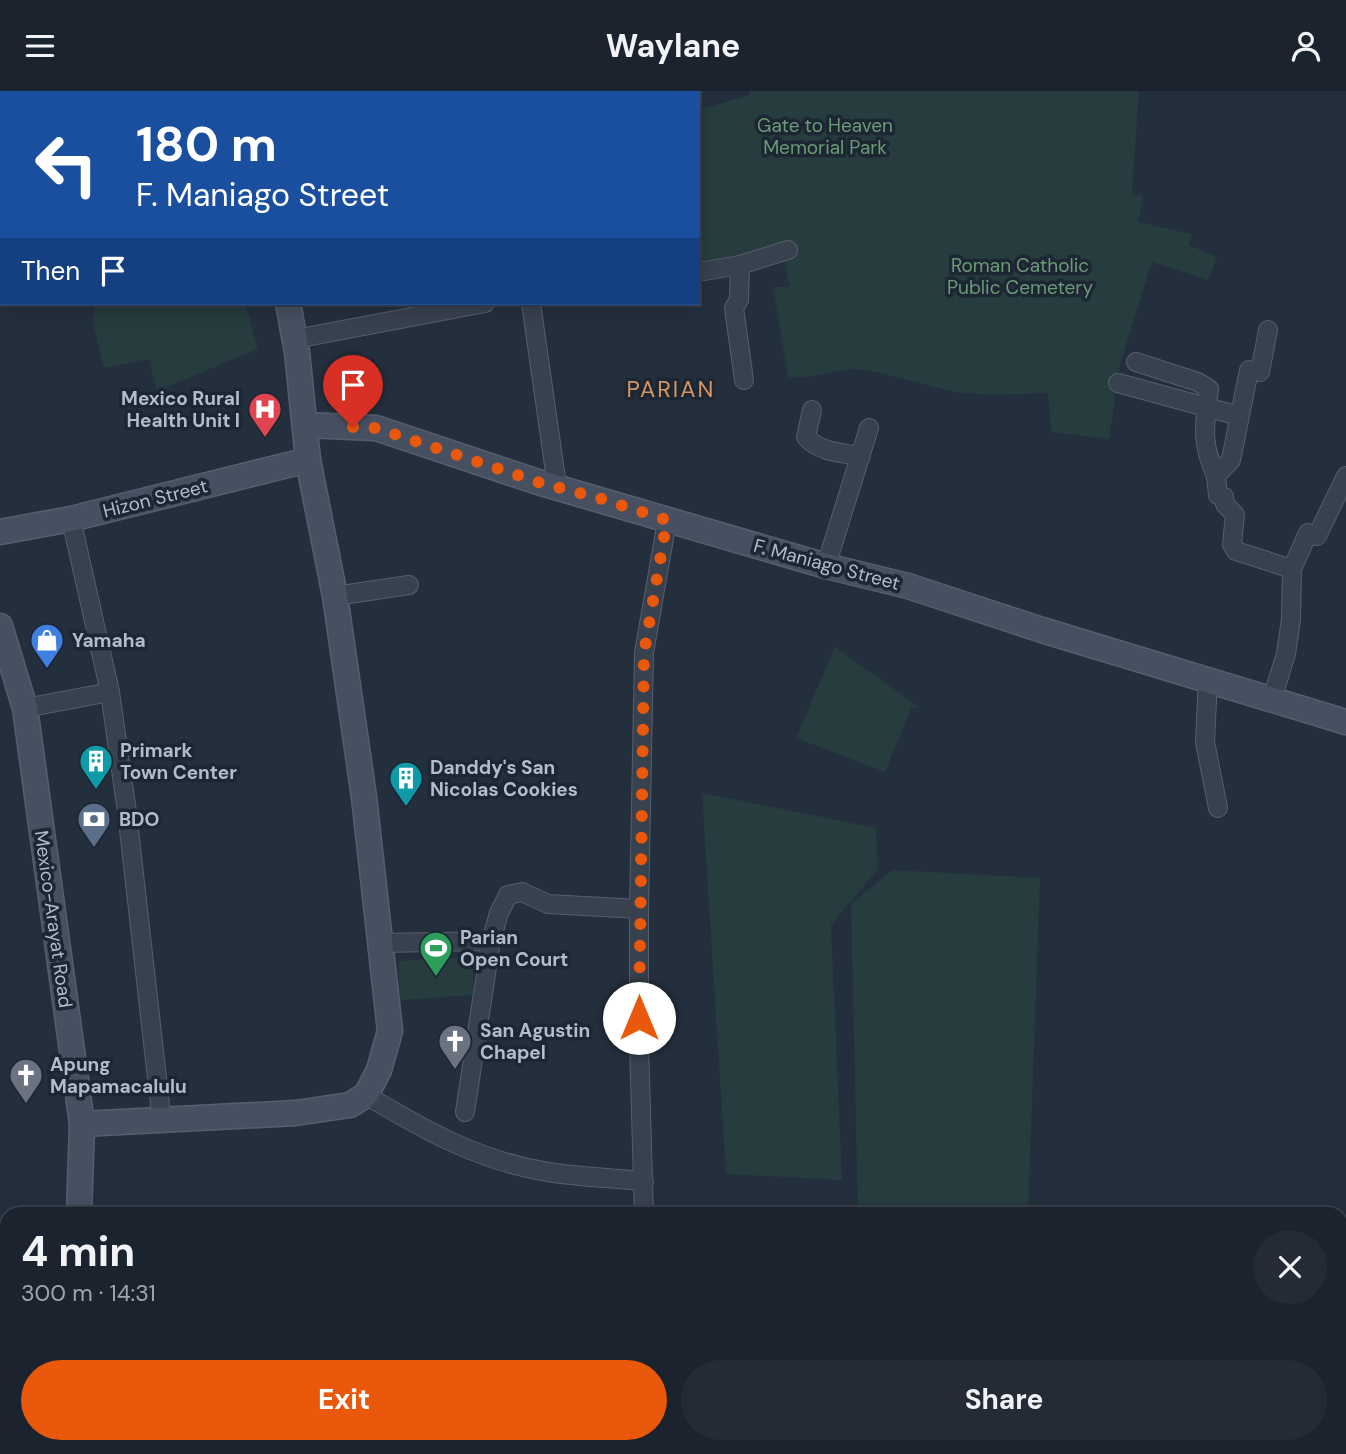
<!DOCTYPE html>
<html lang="en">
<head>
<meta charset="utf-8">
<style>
  :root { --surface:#1b232e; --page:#242b36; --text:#f1f3f6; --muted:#a0a4aa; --line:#39404a; --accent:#ea580c }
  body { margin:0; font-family:"DM Sans",sans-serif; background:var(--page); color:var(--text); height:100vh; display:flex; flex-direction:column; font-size:26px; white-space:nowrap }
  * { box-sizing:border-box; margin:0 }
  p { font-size:23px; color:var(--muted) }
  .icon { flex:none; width:38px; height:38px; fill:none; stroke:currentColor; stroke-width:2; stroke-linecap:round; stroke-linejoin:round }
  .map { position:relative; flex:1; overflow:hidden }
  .drawer { position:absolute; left:0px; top:1116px; width:1348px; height:247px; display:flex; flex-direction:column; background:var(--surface); border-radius:21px 21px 0 0; box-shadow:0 4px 18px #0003,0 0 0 2px var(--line) }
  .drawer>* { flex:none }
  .hud { position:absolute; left:0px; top:0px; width:700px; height:214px; box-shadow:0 4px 18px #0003,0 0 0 2px var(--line); background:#1a4fa0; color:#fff; overflow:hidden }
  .pin { position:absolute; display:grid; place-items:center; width:60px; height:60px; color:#fff; margin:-72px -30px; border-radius:50% 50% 50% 0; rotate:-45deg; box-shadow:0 0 7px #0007 }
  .pin .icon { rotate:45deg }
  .me { position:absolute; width:77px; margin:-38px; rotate:0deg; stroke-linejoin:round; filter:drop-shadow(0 0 5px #0008) }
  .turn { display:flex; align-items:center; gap:24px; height:147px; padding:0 21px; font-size:32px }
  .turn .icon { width:91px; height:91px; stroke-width:2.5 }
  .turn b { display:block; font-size:49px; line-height:60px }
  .then { display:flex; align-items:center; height:66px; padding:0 21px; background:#0003; gap:14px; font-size:26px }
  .round { display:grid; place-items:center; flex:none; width:74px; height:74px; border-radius:37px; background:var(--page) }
  .overview { display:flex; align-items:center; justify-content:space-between; height:119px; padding:0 21px }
  h1 { font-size:42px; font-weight:700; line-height:52px }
  .button { display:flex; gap:14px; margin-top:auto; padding:14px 21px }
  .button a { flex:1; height:80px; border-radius:42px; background:var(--accent); color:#fff; font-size:28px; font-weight:700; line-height:80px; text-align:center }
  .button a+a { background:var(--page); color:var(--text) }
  header { display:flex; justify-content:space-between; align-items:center; height:91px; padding:0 21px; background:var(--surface); font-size:32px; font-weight:700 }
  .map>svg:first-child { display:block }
</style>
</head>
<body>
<header><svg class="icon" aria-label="menu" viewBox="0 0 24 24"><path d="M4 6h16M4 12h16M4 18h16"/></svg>Waylane<svg class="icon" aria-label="person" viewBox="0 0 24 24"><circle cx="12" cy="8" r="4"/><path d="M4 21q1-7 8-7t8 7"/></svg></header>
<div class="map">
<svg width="1346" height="1363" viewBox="0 0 1346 1363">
  <rect width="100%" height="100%" fill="#242f3e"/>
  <g fill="#263c3f">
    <path d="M749,0H1139L1132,103L1143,105L1138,131L1192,143L1189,154L1217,166L1208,189L1152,171L1120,273L1109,348L1051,341L1048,302C1014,303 979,306 946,299C918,292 891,283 862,279C838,276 814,289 788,286L773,196H789L784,162L698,178V19L750,4Z"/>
    <polygon points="97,212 245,212 258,258 157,300 149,268 104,277 92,227"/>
    <polygon points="835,556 919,616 911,617 885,681 796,647"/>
    <polygon points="702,702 876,737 878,778 831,834 842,1089 726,1083"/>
    <polygon points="892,779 1040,787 1028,1123 858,1123 851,813"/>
    <polygon points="472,866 474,904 400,909 398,870"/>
    <polygon points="957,1356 1022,1356 1022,1363 973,1363"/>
  </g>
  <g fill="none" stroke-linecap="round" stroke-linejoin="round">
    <g stroke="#394c67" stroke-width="5">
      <polyline points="0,1222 7,1225"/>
      <polyline points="257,1356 272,1363"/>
      <polyline points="865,1356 876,1363"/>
      <polyline points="303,1363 321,1356"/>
    </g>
    <defs>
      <g id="street">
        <polyline points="495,0 496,2"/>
        <polyline points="633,0 633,2"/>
        <polyline points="0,42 2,46"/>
        <polyline points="740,174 739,209 734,217 744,289"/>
        <polyline points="698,181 740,174 788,159"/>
        <polyline points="531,212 557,395"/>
        <polyline points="1268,239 1260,281 1249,279 1231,369 1216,385 1218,404 1224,406 1225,413 1235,424 1232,453 1236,460 1292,478 1291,528 1286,563 1272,608"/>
        <polyline points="295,248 485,212"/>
        <path d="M1136,271L1198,291L1209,298C1205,334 1200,349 1216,385"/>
        <polyline points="1118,292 1239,325"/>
        <path d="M812,319L806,346C819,361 842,362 861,365"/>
        <polyline points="71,428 110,601 127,721 162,1031"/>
        <polyline points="826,475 869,337"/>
        <polyline points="1292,478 1308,442 1317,445 1346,385"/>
        <polyline points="335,505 409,494"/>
        <polyline points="1208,588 1205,651 1218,717"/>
        <polyline points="25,617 110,601"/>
        <polyline points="380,852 491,850"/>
        <path d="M366,1004C424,1039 479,1070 548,1081C579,1086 612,1087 644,1090"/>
        <polyline points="465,1021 491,850 499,822 508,804 522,801 548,813 639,818"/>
        <polyline points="644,1124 639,954 639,818 644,562 667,430"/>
      </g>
      <g id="secondary">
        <polyline points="254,0 254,2"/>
        <polyline points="0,80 2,79"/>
        <polyline points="305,334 376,337 538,391 826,475 908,495 1042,539 1346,631"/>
        <polyline points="0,441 71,428 308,369"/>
        <polyline points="0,535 25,617 82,1033 79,1124"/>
        <polyline points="82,1033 296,1022 350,1014 366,1004 379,979 390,940 364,706 335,505 308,369 297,261 288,212"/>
        <polyline points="43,1363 43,1356"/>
      </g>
    </defs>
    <use href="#street" stroke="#565f6c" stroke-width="20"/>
    <use href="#secondary" stroke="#565f6c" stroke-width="27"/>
    <use href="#street" stroke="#38414e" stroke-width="18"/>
    <use href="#secondary" stroke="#465061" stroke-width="24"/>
  </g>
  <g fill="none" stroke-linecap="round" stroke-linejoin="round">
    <polyline stroke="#ea580c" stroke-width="12" stroke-dasharray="0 21.6" points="353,336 376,337 538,391 602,408 667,429 644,562 639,927"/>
  </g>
  <defs>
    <symbol id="hospital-pin" viewBox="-11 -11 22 30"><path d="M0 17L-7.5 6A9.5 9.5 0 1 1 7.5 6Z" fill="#e0444e" stroke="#1d2633"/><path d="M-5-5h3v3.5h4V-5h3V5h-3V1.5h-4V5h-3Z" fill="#fff"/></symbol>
    <symbol id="shop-pin" viewBox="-11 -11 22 30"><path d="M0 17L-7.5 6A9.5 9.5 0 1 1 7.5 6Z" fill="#3f7fe0" stroke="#1d2633"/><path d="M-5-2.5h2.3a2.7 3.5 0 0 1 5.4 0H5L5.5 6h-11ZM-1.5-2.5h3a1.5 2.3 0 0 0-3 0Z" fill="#fff"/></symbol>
    <symbol id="building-pin" viewBox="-11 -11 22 30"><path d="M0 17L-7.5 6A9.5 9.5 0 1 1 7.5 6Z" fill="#0f9aa8" stroke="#1d2633"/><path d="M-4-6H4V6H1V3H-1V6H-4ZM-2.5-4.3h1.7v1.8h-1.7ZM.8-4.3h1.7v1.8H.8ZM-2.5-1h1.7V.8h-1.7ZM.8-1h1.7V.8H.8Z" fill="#fff"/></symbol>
    <symbol id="bank-pin" viewBox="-11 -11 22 30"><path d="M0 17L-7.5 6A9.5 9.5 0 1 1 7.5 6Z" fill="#5c6f8a" stroke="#1d2633"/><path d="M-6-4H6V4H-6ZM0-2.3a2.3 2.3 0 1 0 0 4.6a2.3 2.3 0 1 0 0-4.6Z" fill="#fff"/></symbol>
    <symbol id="stadium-pin" viewBox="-11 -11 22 30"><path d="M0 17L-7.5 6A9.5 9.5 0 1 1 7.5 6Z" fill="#2e9e5b" stroke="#1d2633"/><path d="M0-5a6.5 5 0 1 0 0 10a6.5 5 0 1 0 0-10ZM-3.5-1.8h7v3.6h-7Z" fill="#fff"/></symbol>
    <symbol id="church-pin" viewBox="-11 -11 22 30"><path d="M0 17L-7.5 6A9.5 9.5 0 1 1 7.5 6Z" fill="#6b7280" stroke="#1d2633"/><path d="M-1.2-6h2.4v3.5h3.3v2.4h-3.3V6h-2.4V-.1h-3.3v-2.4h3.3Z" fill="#fff"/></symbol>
  </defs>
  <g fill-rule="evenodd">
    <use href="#hospital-pin" x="246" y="299" width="38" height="52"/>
    <use href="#shop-pin" x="28" y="530" width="38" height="52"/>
    <use href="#building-pin" x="77" y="651" width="38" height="52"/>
    <use href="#building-pin" x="387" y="668" width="38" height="52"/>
    <use href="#bank-pin" x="75" y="709" width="38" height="52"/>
    <use href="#stadium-pin" x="417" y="838" width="38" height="52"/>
    <use href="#church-pin" x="436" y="931" width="38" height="52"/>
    <use href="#church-pin" x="7" y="965" width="38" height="52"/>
  </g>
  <g text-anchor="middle" stroke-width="7" stroke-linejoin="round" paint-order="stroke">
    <g font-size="19" fill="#6b9a76" stroke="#1d2633">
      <text x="825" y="41">Gate to Heaven<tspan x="825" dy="22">Memorial Park</tspan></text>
      <text x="1020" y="181">Roman Catholic<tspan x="1020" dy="22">Public Cemetery</tspan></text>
    </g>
    <g font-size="19" font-weight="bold" fill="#b4bcc9" stroke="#1d2633" text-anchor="start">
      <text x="240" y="314" text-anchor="end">Mexico Rural<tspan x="240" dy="22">Health Unit I</tspan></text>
      <text x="72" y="556">Yamaha</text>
      <text x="120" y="666">Primark<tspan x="120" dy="22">Town Center</tspan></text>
      <text x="430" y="683">Danddy's San<tspan x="430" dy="22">Nicolas Cookies</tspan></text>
      <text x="119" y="735">BDO</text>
      <text x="460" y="853">Parian<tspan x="460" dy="22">Open Court</tspan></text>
      <text x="480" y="946">San Agustin<tspan x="480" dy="22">Chapel</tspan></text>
      <text x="50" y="980">Apung<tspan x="50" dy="22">Mapamacalulu</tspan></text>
    </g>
    <g font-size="19" fill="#b4bcc9" stroke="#1d2633">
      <text transform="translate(155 407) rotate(-14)" y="7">Hizon Street</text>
      <text transform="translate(827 473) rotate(15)" y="7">F. Maniago Street</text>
      <text transform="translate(54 828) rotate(82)" y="7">Mexico-Arayat Road</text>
    </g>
    <g font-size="23" letter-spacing="2" fill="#d59563" stroke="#1d2633">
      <text x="671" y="306">PARIAN</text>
    </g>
  </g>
</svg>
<div class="pin" style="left:353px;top:336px;background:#d93025"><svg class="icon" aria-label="arrive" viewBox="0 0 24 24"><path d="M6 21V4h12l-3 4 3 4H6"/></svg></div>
<svg class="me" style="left:639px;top:927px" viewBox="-20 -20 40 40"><circle r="19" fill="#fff"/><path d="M0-13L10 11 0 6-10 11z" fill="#ea580c"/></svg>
<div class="hud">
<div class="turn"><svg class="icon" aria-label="left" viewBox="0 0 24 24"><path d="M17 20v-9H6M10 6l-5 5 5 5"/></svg><div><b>180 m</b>F. Maniago Street</div></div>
<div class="then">Then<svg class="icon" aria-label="arrive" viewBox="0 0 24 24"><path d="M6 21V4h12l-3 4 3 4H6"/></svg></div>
</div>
<section class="drawer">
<div class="overview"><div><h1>4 min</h1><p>300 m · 14:31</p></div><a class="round"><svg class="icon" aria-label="close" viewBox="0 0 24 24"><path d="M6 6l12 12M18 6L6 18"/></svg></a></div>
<div class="button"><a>Exit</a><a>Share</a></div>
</section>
</div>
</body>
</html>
